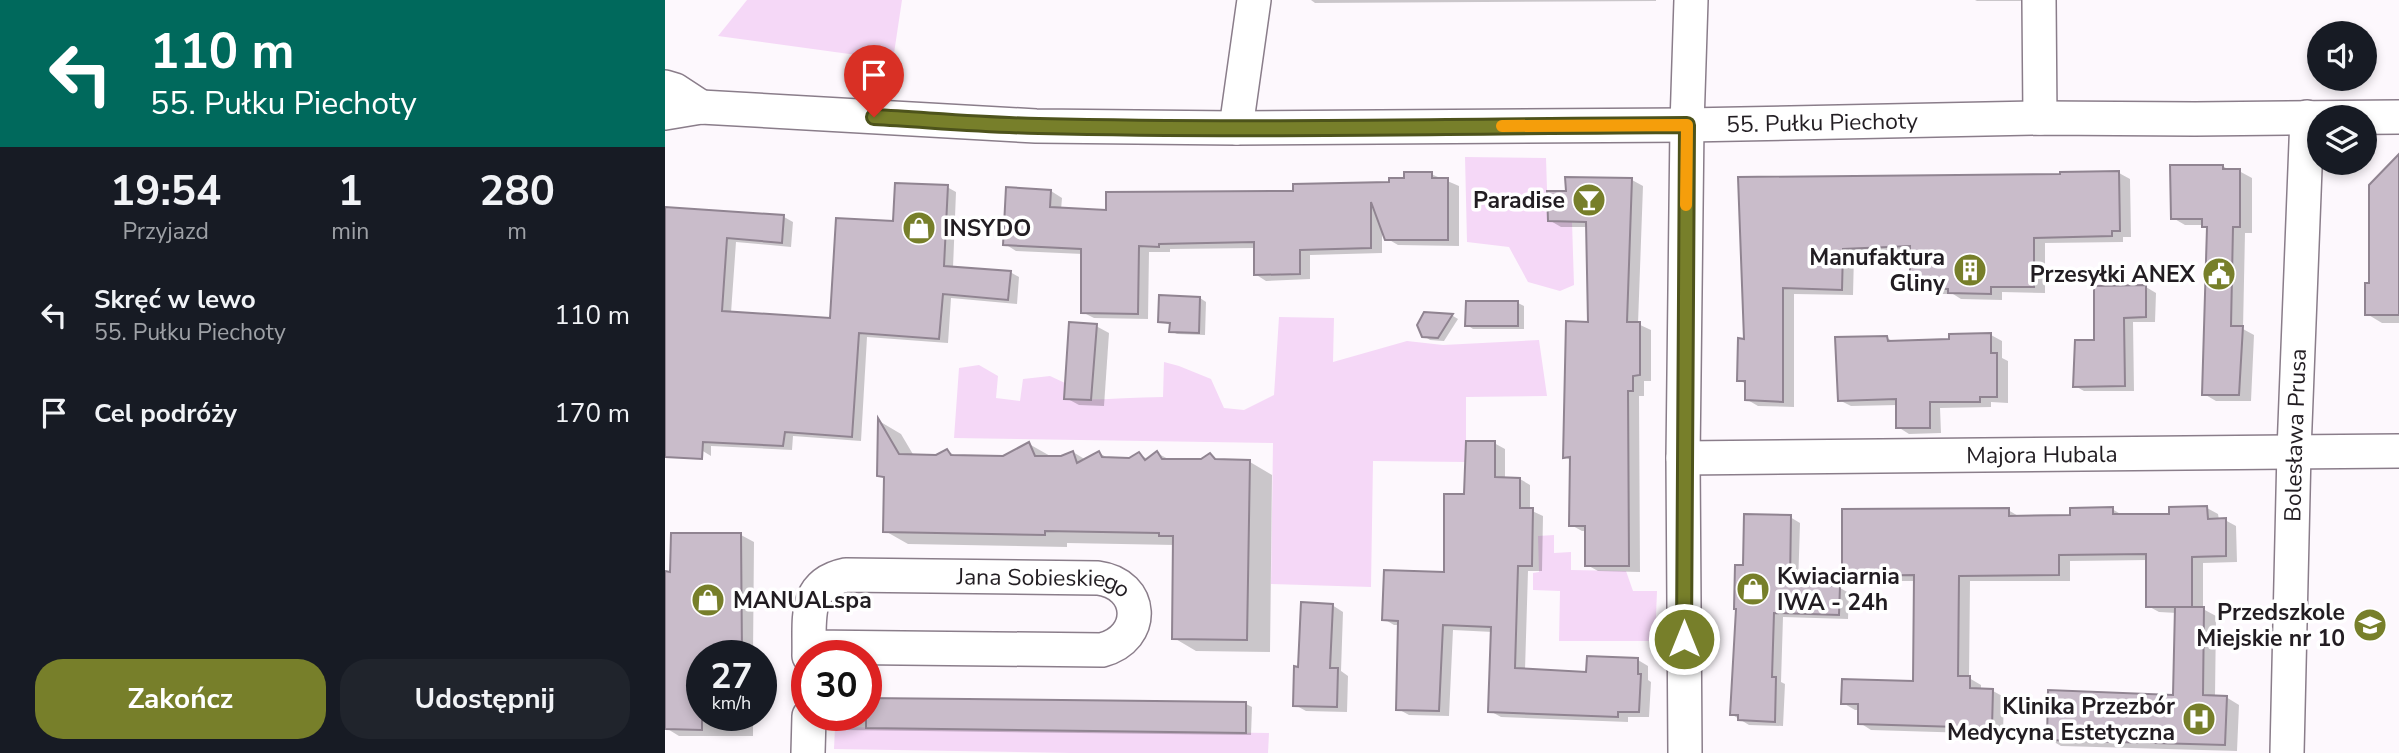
<!DOCTYPE html>
<html lang="pl">
<head>
<meta charset="utf-8">
<style>
  :root { --surface:#171b24; --page:#20242c; --text:#f1f3f6; --muted:#9ea1a6; --accent:#777f2a }
  body { margin:0; font-family:"Nunito Sans",sans-serif; background:var(--page); color:var(--text); height:100vh; display:flex; flex-direction:column; font-size:26px; white-space:nowrap }
  * { box-sizing:border-box; margin:0 }
  p { font-size:23px; color:var(--muted) }
  .icon { flex:none; width:38px; height:38px; fill:none; stroke:currentColor; stroke-width:2; stroke-linecap:round; stroke-linejoin:round }
  .map { position:relative; flex:1; overflow:hidden }
  .drawer { display:flex; flex-direction:column; background:var(--surface); width:665px }
  .drawer>* { flex:none }
  .top-card { background:#00695c; color:#fff; overflow:hidden }
  .buttons { position:absolute; left:1642px; top:21px; display:grid; gap:14px }
  .buttons a { display:grid; place-items:center; width:70px; height:70px; border-radius:50%; background:var(--surface); box-shadow:0 4px 10px #0003; font-size:35px }
  .speed { position:absolute; left:21px; top:640px; display:flex; gap:14px; font-size:35px; font-weight:700; text-align:center }
  .speed>* { display:grid; place-content:center; width:91px; height:91px; border-radius:50%; background:var(--surface); box-shadow:0 4px 10px #0003; line-height:1 }
  .speed small { font-size:18px; font-weight:400 }
  .speed .limit { border:10px solid #d22; background:#fff; color:#111 }
  .pin { position:absolute; display:grid; place-items:center; width:60px; height:60px; color:#fff; margin:-72px -30px; border-radius:50% 50% 50% 0; rotate:-45deg; box-shadow:0 0 7px #0007 }
  .pin .icon { rotate:45deg }
  .me { position:absolute; width:77px; margin:-38px; rotate:0deg; stroke-linejoin:round; filter:drop-shadow(0 0 5px #0008) }
  .turn { display:flex; align-items:center; gap:24px; height:147px; padding:0 35px; font-size:32px }
  .turn .icon { width:91px; height:91px; stroke-width:2.5 }
  .turn b { display:block; font-size:49px; line-height:60px }
  .eta { display:flex; justify-content:space-evenly; align-items:center; height:119px; text-align:center }
  .eta b { font-size:42px; font-weight:700; line-height:49px }
  .primary-button { display:flex; gap:14px; margin-top:auto; padding:14px 35px }
  .primary-button a { flex:1; height:80px; border-radius:28px; background:var(--accent); color:#fff; font-size:28px; font-weight:700; line-height:80px; text-align:center }
  .primary-button a+a { background:var(--page); color:var(--text) }
  ul { padding:0; list-style:none }
  li { display:flex; align-items:center; gap:21px; height:98px; padding:0 35px }
  li div { flex:1 }
  li b { display:block; font-size:26px }
  li em { font-style:normal }
  main { display:flex; flex:1; min-height:0 }
  .map>svg:first-child { display:block }
</style>
</head>
<body>
<main>
<section class="drawer">
<div class="top-card">
<div class="turn"><svg class="icon" aria-label="left" viewBox="0 0 24 24"><path d="M17 20v-9H6M10 6l-5 5 5 5"/></svg><div><b>110 m</b>55. Pułku Piechoty</div></div>
</div>
<div class="eta">
<div><b>19:54</b><p>Przyjazd</p></div>
<div><b>1</b><p>min</p></div>
<div><b>280</b><p>m</p></div>
</div>
<ul>
<li><svg class="icon" aria-label="left" viewBox="0 0 24 24"><path d="M17 20v-9H6M10 6l-5 5 5 5"/></svg><div><b>Skręć w lewo</b><p>55. Pułku Piechoty</p></div><em>110 m</em></li>
<li><svg class="icon" aria-label="arrive" viewBox="0 0 24 24"><path d="M6 21V4h12l-3 4 3 4H6"/></svg><div><b>Cel podróży</b></div><em>170 m</em></li>
</ul>
<div class="primary-button"><a>Zakończ</a><a>Udostępnij</a></div>
</section>
<div class="map">
<svg width="1734" height="753" viewBox="0 0 1734 753">
  <rect width="100%" height="100%" fill="#fdf8fd"/>
  <g fill="#f5d8f7">
    <polygon points="82,0 237,0 228,60 53,36"/>
    <polygon points="800,157 881,158 883,221 907,222 909,285 895,291 863,282 844,247 802,242"/>
    <path d="M614,317L669,318L668,362L742,341L778,345L874,340L882,396L801,397V462L708,461L706,587L606,584L608,443L289,438L294,368L314,365L333,376L331,398L355,401L358,379L385,376L400,383L399,399C432,401 465,397 498,397L499,362L514,366L546,379L559,408L579,410L609,395Z"/>
    <polygon points="889,535 889,553 906,552 906,570 961,571 968,591 992,591 990,641 894,641 895,591 868,590 868,573 874,572 873,536"/>
    <polygon points="170,727 604,733 603,753 406,753 169,749"/>
  </g>
  <g fill="#0003">
    <polygon points="646,0 991,0 991,1 650,3"/>
    <polygon points="1310,0 1358,0 1358,1 1312,1"/>
    <polygon points="1558,166 1565,171 1574,171 1587,178 1587,233 1580,233 1578,329 1589,335 1586,401 1551,401 1539,394 1543,229 1538,225 1520,225 1508,218"/>
    <polygon points="1734,172 1734,323 1717,323 1702,314"/>
    <polygon points="1454,173 1465,179 1466,237 1458,237 1458,242 1380,243 1380,293 1337,292 1337,300 1296,299 1288,294 1258,294 1247,287 1247,252 1189,255 1188,295 1129,294 1129,407 1093,406 1081,399 1081,384 1074,380 1081,340 1075,178 1397,176"/>
    <polygon points="766,174 794,186 794,246 733,245 721,238 717,227 717,253 645,255 645,279 601,281 590,274 590,248 505,249 505,252 484,252 483,319 429,318 417,312 418,254 351,251 340,244 386,191 397,198 396,210 443,212 725,184"/>
    <polygon points="967,180 978,186 973,324 986,330 986,381 979,381 979,396 974,396 975,572 933,571 922,565 922,531 917,531 906,525 907,461 900,457 925,323 923,227 896,227 884,220 902,193"/>
    <polygon points="282,187 291,192 288,268 345,272 354,277 352,304 286,298 283,343 202,337 196,441 128,436 127,450 46,446 46,456 0,428 0,209 119,217 128,222 126,247 71,242 66,313 166,320 229,223"/>
    <polygon points="1481,287 1491,293 1490,322 1468,322 1469,391 1419,391 1410,386 1431,341"/>
    <polygon points="535,298 541,302 540,335 512,334 506,331 506,325 495,321"/>
    <polygon points="853,303 859,306 859,329 808,329 802,325"/>
    <polygon points="760,314 788,316 793,319 779,341 765,340 759,336"/>
    <polygon points="431,326 444,333 439,406 414,405 401,398"/>
    <polygon points="1326,335 1337,341 1337,358 1343,361 1343,403 1326,402 1326,407 1275,408 1276,433 1244,434 1233,427 1233,405 1186,406 1174,400 1222,338 1231,343 1285,341"/>
    <polygon points="214,421 236,434 249,456 271,457 282,451 293,457 338,458 364,444 387,457 397,458 408,452 421,460 434,453 445,459 464,460 474,454 484,460 492,453 505,460 536,461 545,455 555,461 585,462 607,475 605,652 531,651 509,638 510,545 402,543 402,547 243,544 220,531 221,479 213,475"/>
    <polygon points="829,443 840,449 840,479 855,479 865,485 865,510 878,516 877,571 863,571 860,670 923,674 973,660 983,666 983,680 986,682 984,717 963,717 963,722 836,717 825,711 828,632 788,630 784,716 744,715 733,709 735,625 729,625 719,619 781,573 801,496"/>
    <polygon points="1542,508 1553,514 1554,520 1560,520 1571,526 1572,562 1538,563 1538,609 1551,616 1550,697 1561,697 1574,705 1572,751 1396,746 1384,739 1510,697 1512,613 1494,612 1483,606 1483,560 1405,561 1405,581 1305,581 1304,678 1316,685 1316,690 1328,691 1339,697 1338,734 1206,730 1195,723 1195,710 1190,710 1178,703 1249,683 1250,581 1190,581 1179,575 1343,510 1355,517 1407,516 1447,509 1459,516 1506,516"/>
    <polygon points="1125,517 1135,523 1133,587 1175,588 1184,593 1183,619 1118,617 1116,682 1120,684 1118,726 1084,725 1066,714 1080,567"/>
    <polygon points="76,535 89,542 88,656 37,656 37,716 88,716 88,736 14,736 1,728 7,573"/>
    <polygon points="667,605 678,612 676,671 683,676 682,712 641,711 630,705 635,669"/>
    <polygon points="581,704 587,707 586,735 177,730 172,726 172,716"/>
  </g>
  <g fill="#c9bcca" stroke="#908491" stroke-width="2">
    <polygon points="1734,154 1734,315 1700,315 1700,283 1704,283 1704,185"/>
    <polygon points="1505,165 1558,165 1558,169 1575,169 1575,227 1568,227 1566,326 1578,326 1574,395 1537,395 1542,227 1537,227 1537,219 1506,219"/>
    <polygon points="1454,171 1455,231 1447,231 1447,236 1369,238 1369,287 1326,287 1326,294 1283,293 1283,289 1245,288 1245,246 1178,249 1177,290 1118,288 1118,402 1080,400 1080,381 1072,381 1073,338 1079,339 1073,177 1395,174 1395,172"/>
    <polygon points="739,172 767,172 767,178 783,178 783,240 720,240 706,202 706,248 635,250 635,274 589,275 589,242 494,244 494,247 474,246 473,314 416,313 416,249 338,245 341,187 386,190 385,207 441,210 441,192 628,191 628,184 724,182 724,178 739,178"/>
    <polygon points="900,177 967,178 962,322 975,322 975,375 968,376 968,391 963,391 964,566 920,566 920,526 904,526 905,457 898,458 901,321 923,322 921,222 883,221 882,191 901,191"/>
    <polygon points="230,183 283,185 279,266 346,271 343,300 278,294 274,339 194,333 187,437 120,432 118,446 38,442 37,459 0,457 0,207 119,215 117,243 62,238 57,311 165,318 171,218 228,221"/>
    <polygon points="1481,285 1481,317 1459,318 1460,386 1408,387 1410,340 1429,340 1429,286"/>
    <polygon points="494,295 535,297 534,333 504,332 505,323 493,322"/>
    <polygon points="801,301 853,301 853,326 800,326"/>
    <polygon points="759,312 788,314 773,338 757,337 752,325"/>
    <polygon points="404,322 432,324 426,400 399,399"/>
    <polygon points="1326,333 1326,353 1332,353 1332,397 1315,397 1315,402 1265,402 1265,428 1231,428 1231,399 1173,401 1170,337 1222,336 1223,341 1284,339 1284,334"/>
    <polygon points="213,418 234,454 271,455 282,449 286,455 338,456 364,442 370,456 396,456 408,451 412,463 434,451 437,457 464,458 474,452 480,460 492,451 497,459 536,459 545,453 550,459 585,460 582,640 507,639 508,536 494,536 494,533 380,531 380,535 218,532 219,477 212,476"/>
    <polygon points="801,441 830,441 830,477 855,478 855,508 868,508 867,566 853,566 850,668 921,672 922,656 973,658 973,674 976,674 974,712 953,712 953,717 823,712 826,627 778,625 774,711 731,710 733,621 717,620 719,570 779,572 779,494 799,494"/>
    <polygon points="1542,506 1543,519 1561,518 1561,556 1527,557 1527,607 1481,607 1481,554 1394,555 1394,575 1294,576 1293,676 1305,676 1305,688 1328,689 1327,728 1193,724 1193,704 1176,704 1177,679 1248,681 1249,575 1177,576 1177,509 1344,508 1344,516 1405,515 1405,508 1448,507 1448,514 1504,514 1504,507"/>
    <polygon points="1079,514 1126,515 1125,584 1175,586 1174,615 1109,613 1107,677 1111,677 1110,722 1073,720 1073,715 1065,715 1071,609 1069,609 1070,565 1078,565"/>
    <polygon points="6,533 76,533 77,656 37,656 37,730 0,729 0,571 5,572"/>
    <polygon points="636,602 668,604 665,668 673,668 672,707 628,706 629,666 633,667"/>
    <polygon points="1510,607 1539,607 1538,695 1562,696 1560,745 1382,740 1383,690 1508,695"/>
    <polygon points="201,698 581,702 581,733 201,728"/>
  </g>
  <g fill="none" stroke-linecap="round" stroke-linejoin="round">
    <defs>
      <g id="minor">
        <polyline points="1374,0 1375,118"/>
        <polyline points="0,87 10,90 36,107"/>
        <path id="s1" d="M0,113L36,107L371,126L571,128L1022,125L1375,118L1530,119L1734,117"/>
        <polyline points="571,128 589,0"/>
        <path id="s2" d="M1018,458L1734,451"/>
        <path id="s3" d="M144,656C145,620 137,584 181,575L433,578C479,584 482,638 437,650L145,647"/>
        <polyline points="143,753 144,716"/>
        <polyline points="1020,753 1018,458 1022,125 1026,0"/>
        <path id="s4" d="M1622,753L1629,451L1642,117"/>
      </g>
    </defs>
    <use href="#minor" stroke="#8a7d8a" stroke-width="36"/>
    <use href="#minor" stroke="#fff" stroke-width="33"/>
  </g>
  <g fill="none" stroke-linecap="round" stroke-linejoin="round">
    <defs>
      <path id="route" d="M209,117C264,120 319,125 374,126C590,131 806,126 1022,125L1019,639"/>
    </defs>
    <use href="#route" stroke="#4d531b" stroke-width="18"/>
    <use href="#route" stroke="#777f2a" stroke-width="12"/>
    <polyline stroke="#f59e0b" stroke-width="12" points="837,126 1022,125 1021,205"/>
  </g>
  <defs>
    <symbol id="bar-disc" viewBox="-11 -11 22 22"><circle r="9.5" fill="#777f2a" stroke="#fff"/><path d="M-6-5H6L.8 .8V4.5H3.5V6h-7V4.5H-.8V.8Z" fill="#fff"/></symbol>
    <symbol id="shop-disc" viewBox="-11 -11 22 22"><circle r="9.5" fill="#777f2a" stroke="#fff"/><path d="M-5-2.5h2.3a2.7 3.5 0 0 1 5.4 0H5L5.5 6h-11ZM-1.5-2.5h3a1.5 2.3 0 0 0-3 0Z" fill="#fff"/></symbol>
    <symbol id="building-disc" viewBox="-11 -11 22 22"><circle r="9.5" fill="#777f2a" stroke="#fff"/><path d="M-4-6H4V6H1V3H-1V6H-4ZM-2.5-4.3h1.7v1.8h-1.7ZM.8-4.3h1.7v1.8H.8ZM-2.5-1h1.7V.8h-1.7ZM.8-1h1.7V.8H.8Z" fill="#fff"/></symbol>
    <symbol id="civic-disc" viewBox="-11 -11 22 22"><circle r="9.5" fill="#777f2a" stroke="#fff"/><path d="M-.6-6.5H3V-4.5H.6V-3L4-1V1h2V6H-6V1h2V-1L-.6-3ZM-1.2 2.5V6h2.4V2.5Z" fill="#fff"/></symbol>
    <symbol id="school-disc" viewBox="-11 -11 22 22"><circle r="9.5" fill="#777f2a" stroke="#fff"/><path d="M0-5L7-2L0 1L-7-2ZM-4 1L0 2.5L4 1V4Q0 6-4 4Z" fill="#fff"/></symbol>
    <symbol id="hospital-disc" viewBox="-11 -11 22 22"><circle r="9.5" fill="#777f2a" stroke="#fff"/><path d="M-5-5h3v3.5h4V-5h3V5h-3V1.5h-4V5h-3Z" fill="#fff"/></symbol>
  </defs>
  <g fill-rule="evenodd">
    <use href="#bar-disc" x="905" y="181" width="38" height="38"/>
    <use href="#shop-disc" x="235" y="209" width="38" height="38"/>
    <use href="#building-disc" x="1286" y="251" width="38" height="38"/>
    <use href="#civic-disc" x="1535" y="255" width="38" height="38"/>
    <use href="#shop-disc" x="1069" y="570" width="38" height="38"/>
    <use href="#shop-disc" x="24" y="581" width="38" height="38"/>
    <use href="#school-disc" x="1686" y="606" width="38" height="38"/>
    <use href="#hospital-disc" x="1515" y="700" width="38" height="38"/>
  </g>
  <g text-anchor="middle" stroke-width="7" stroke-linejoin="round" paint-order="stroke">
    <g font-size="23" fill="#221d22" stroke="#fff">
      <text dy="8" stroke="none"><textPath href="#s1" startOffset="1158">55. Pułku Piechoty</textPath></text>
      <text dy="8" stroke="none"><textPath href="#s4" startOffset="318">Bolesława Prusa</textPath></text>
      <text dy="8" stroke="none"><textPath href="#s2" startOffset="359">Majora Hubala</textPath></text>
      <text dy="8" stroke="none"><textPath href="#s3" startOffset="298">Jana Sobieskiego</textPath></text>
    </g>
    <g font-size="23" font-weight="bold" fill="#221d22" stroke="#fff" text-anchor="end">
      <text x="900" y="208">Paradise</text>
      <text x="278" y="236" text-anchor="start">INSYDO</text>
      <text x="1280" y="265">Manufaktura<tspan x="1280" dy="26">Gliny</tspan></text>
      <text x="1530" y="282">Przesyłki ANEX</text>
      <text x="1112" y="584" text-anchor="start">Kwiaciarnia<tspan x="1112" dy="26">IWA - 24h</tspan></text>
      <text x="68" y="608" text-anchor="start">MANUALspa</text>
      <text x="1680" y="620">Przedszkole<tspan x="1680" dy="26">Miejskie nr 10</tspan></text>
      <text x="1510" y="714">Klinika Przezbór<tspan x="1510" dy="26">Medycyna Estetyczna</tspan></text>
    </g>
  </g>
</svg>
<div class="buttons">
<a><svg class="icon" aria-label="sound" viewBox="0 0 24 24"><path d="M4 9h4l5-4v14l-5-4H4zM17 9q2 3 0 6"/></svg></a>
<a><svg class="icon" aria-label="layers" viewBox="0 0 24 24"><path d="M12 4l9 5-9 5-9-5zM3 14l9 5 9-5"/></svg></a>
</div>
<div class="speed"><div>27<small>km/h</small></div><div class="limit">30</div></div>
<div class="pin" style="left:209px;top:117px;background:#d93025"><svg class="icon" aria-label="arrive" viewBox="0 0 24 24"><path d="M6 21V4h12l-3 4 3 4H6"/></svg></div>
<svg class="me" style="left:1019px;top:639px" viewBox="-20 -20 40 40"><circle r="17" fill="#777f2a" stroke="#fff" stroke-width="3"/><path d="M0-11L8 9 0 5-8 9z" fill="#fff"/></svg>
</div>
</main>
</body>
</html>
